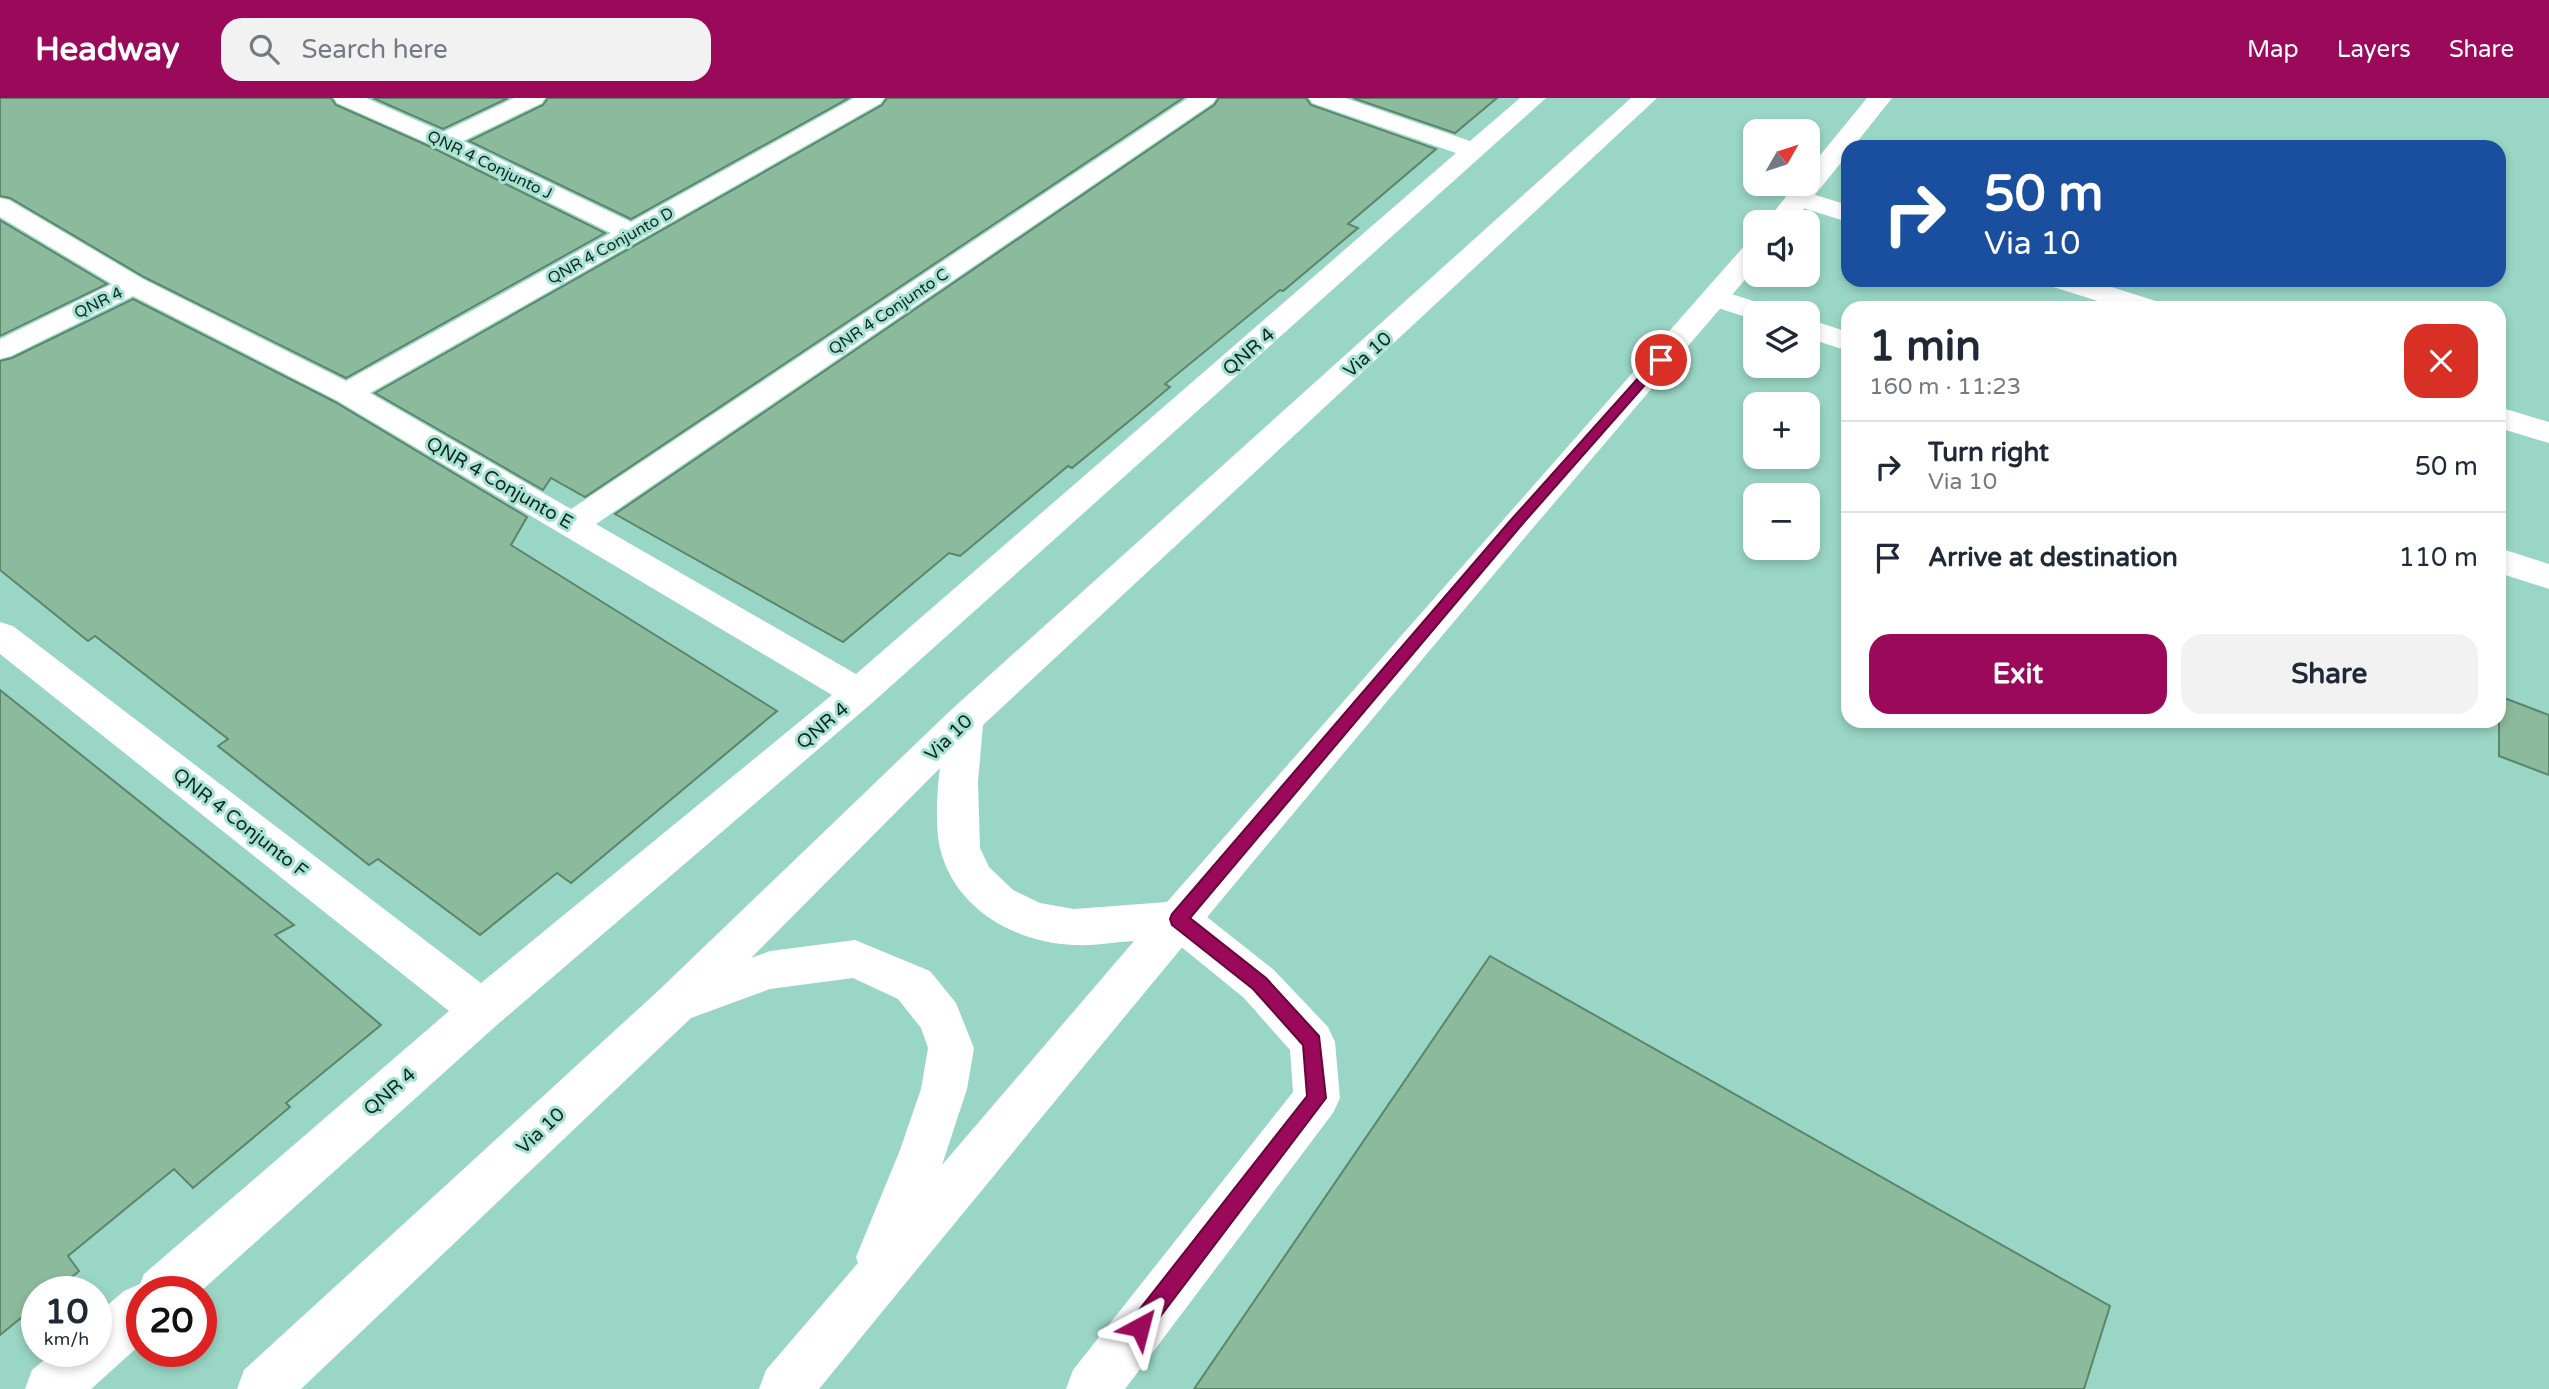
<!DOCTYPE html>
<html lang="en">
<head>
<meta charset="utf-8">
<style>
  :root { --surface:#fff; --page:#f2f2f3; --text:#1f2937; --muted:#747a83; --line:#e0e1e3; --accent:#9a095a }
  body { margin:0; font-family:"Varela Round",sans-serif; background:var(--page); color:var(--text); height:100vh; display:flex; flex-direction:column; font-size:26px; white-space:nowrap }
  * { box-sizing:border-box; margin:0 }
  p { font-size:23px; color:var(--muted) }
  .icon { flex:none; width:38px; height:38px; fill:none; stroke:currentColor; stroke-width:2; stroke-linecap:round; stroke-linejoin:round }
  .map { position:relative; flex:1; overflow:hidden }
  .panel { position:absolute; left:1841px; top:203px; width:665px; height:427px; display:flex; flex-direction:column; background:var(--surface); border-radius:21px; box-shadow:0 4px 10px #0003 }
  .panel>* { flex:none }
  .top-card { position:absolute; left:1841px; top:42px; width:665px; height:147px; border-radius:21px; box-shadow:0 4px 10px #0003; background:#1a4fa0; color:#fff; overflow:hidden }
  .needle { width:46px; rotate:51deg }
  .controls { position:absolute; left:1743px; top:21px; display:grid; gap:14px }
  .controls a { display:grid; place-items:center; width:77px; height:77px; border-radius:14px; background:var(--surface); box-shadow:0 4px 10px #0003; font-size:35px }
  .speed { position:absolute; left:21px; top:1178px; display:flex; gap:14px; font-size:35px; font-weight:700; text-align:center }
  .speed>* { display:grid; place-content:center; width:91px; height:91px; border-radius:50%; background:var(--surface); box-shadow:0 4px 10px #0003; line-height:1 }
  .speed small { font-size:18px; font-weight:400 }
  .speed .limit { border:10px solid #d22; background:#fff; color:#111 }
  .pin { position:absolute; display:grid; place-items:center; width:60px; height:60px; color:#fff; margin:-30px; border:4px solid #fff; border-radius:50%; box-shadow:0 2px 7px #0007 }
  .me { position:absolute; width:77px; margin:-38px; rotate:38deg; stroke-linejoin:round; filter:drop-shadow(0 0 5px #0008) }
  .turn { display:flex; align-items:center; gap:24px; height:147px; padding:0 28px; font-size:32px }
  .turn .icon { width:91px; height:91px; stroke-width:2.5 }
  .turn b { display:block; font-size:49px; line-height:60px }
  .round { display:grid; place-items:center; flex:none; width:74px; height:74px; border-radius:21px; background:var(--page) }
  .overview { display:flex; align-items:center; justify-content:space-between; height:119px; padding:0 28px }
  h1 { font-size:42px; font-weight:700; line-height:52px }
  .action { display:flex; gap:14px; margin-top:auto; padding:14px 28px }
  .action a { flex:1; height:80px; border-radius:21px; background:var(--accent); color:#fff; font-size:28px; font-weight:700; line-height:80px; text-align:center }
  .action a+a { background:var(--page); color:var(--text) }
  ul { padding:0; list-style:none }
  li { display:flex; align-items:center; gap:21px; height:91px; padding:0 28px; border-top:2px solid var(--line) }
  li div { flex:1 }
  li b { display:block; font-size:26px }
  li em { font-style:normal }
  header { display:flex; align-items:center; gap:42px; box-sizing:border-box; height:98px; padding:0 35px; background:var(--accent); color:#fff }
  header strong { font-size:33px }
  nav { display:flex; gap:38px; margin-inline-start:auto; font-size:24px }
  .search { width:490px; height:63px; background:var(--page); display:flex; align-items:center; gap:18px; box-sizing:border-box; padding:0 24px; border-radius:21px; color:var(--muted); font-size:26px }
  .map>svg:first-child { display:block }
</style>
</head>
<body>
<header>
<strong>Headway</strong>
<div class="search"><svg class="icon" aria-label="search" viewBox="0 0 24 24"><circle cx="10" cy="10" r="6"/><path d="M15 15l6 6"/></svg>Search here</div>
<nav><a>Map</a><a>Layers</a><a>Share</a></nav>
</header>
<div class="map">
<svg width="2549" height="1291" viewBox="0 0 2549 1291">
  <rect width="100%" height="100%" fill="#9ad6c5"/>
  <g fill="#8cba9c" stroke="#5a866a" stroke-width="2">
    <polygon points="0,0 331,0 336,7 433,50 605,135 346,280 144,179 10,100 0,98"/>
    <polygon points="373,0 508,0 443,31"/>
    <polygon points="548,0 849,0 631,121 469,43 543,7"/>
    <polygon points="887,0 1183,0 585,399 551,380 543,392 375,295 882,7"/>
    <polygon points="1219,0 1306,0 1311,7 1436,51 1348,126 1358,130 1283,193 1280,192 1165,286 1170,289 1139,315 1072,370 1068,368 960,458 949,455 843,544 615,416 1214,7"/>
    <polygon points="1353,0 1497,0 1455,35"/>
    <polygon points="0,122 107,186 0,238"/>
    <polygon points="133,201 335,304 527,419 511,447 777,613 571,785 557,775 480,837 378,761 369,767 218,648 228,641 95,538 88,543 0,472 0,263 12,260"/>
    <polygon points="0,592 294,827 275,837 381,927 286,1005 290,1009 193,1090 174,1071 68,1158 79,1173 54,1194 37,1194 37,1207 0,1237"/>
    <polygon points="2499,598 2549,617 2549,677 2499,658"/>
    <polygon points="1490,858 2110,1208 2084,1291 1194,1291"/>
  </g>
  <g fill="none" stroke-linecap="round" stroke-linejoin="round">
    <g fill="#fff" fill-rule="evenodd">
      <polygon points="334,0 366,0 443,34 514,0 545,0 542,5 463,43 631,124 854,0 884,0 881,5 370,295 571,411 1188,0 1216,0 1213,5 596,426 856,576 1456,55 1312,5 1309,0 1345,0 1470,43 1520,0 1546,0 872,605 498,926 200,1194 142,1194 142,1245 91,1291 25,1291 32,1272 55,1253 96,1253 96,1217 124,1193 140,1186 144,1176 449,913 0,556 0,524 13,528 481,885 832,597 336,302 133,198 11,258 0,261 0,241 112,186 0,119 0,100 9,102 143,181 346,283 611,135 434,48 337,5"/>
      <polygon points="1799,92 1848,107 1848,124 1790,106 1786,100 1790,94"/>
      <polygon points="2046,182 2089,182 2159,204 2163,210 2120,210 2050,188"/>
      <polygon points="1716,191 1772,209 1776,215 1755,215 1755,222 1706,206 1702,200 1706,194"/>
      <polygon points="1808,221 1848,234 1848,253 1808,240"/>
      <polygon points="2499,309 2549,324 2549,345 2499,330"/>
      <polygon points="2499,450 2549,466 2549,491 2499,475"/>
      <polygon points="1178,803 1193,808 1274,872 1328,929 1335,944 1340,1000 1333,1015 1125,1291 1066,1291 1073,1272 1293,994 1290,952 1244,900 1163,834 1157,821 1163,808"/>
    </g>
    <g fill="#fff" fill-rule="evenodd">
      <path d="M1631,0H1657L983,627L978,684L980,750L989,769L1013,792L1040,805L1074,811L1167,804L1745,147L1755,145V170C1437,539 1127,914 819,1291H759L766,1272L858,1165L856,1159L900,1052L921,991L928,950L921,930L898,901L853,880L770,891L691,920L301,1291H237L244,1272L659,892L952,611ZM940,670C937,691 935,730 940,750C954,811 1016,845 1074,847C1094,848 1114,844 1134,843L942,1067L967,991L974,950L956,905L930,873L855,842L770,853L751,860Z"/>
      <polygon points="1867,0 1892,0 1853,49 1848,49 1848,56 1793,124 1766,124 1796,86 1808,86 1808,72"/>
    </g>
  </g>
  <polygon fill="#9a095a" stroke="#64063a" stroke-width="2" points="1661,258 1665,259 1665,264 1519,430 1190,820 1266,880 1319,938 1326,1000 1147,1236 1140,1239 1132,1236 1129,1229 1132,1221 1307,998 1303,947 1253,891 1172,827 1170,821 1172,816 1510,423 1657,259"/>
  <g text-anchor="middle" stroke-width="6" stroke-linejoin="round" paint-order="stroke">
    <g font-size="16" fill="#112923" stroke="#a7e3d2">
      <text transform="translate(490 66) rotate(26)" y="6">QNR 4 Conjunto J</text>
      <text transform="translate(610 147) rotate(-29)" y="6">QNR 4 Conjunto D</text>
      <text transform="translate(98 204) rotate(-26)" y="6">QNR 4</text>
      <text transform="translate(888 213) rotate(-34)" y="6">QNR 4 Conjunto C</text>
    </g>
    <g font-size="19" fill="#112923" stroke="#a7e3d2">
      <text transform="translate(1248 253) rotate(-41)" y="7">QNR 4</text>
      <text transform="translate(1367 256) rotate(-42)" y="7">Via 10</text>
      <text transform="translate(500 384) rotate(30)" y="7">QNR 4 Conjunto E</text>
      <text transform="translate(822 627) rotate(-40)" y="7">QNR 4</text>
      <text transform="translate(948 639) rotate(-44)" y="7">Via 10</text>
      <text transform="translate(241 724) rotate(38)" y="7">QNR 4 Conjunto F</text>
      <text transform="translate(389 993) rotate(-41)" y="7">QNR 4</text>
      <text transform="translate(540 1032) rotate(-43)" y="7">Via 10</text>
    </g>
  </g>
</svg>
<div class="controls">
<a><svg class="needle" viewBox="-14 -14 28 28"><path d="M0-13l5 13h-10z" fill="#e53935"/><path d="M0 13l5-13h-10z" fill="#747a83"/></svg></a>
<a><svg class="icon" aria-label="sound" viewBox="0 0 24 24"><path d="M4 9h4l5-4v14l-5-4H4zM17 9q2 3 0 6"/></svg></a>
<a><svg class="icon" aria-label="layers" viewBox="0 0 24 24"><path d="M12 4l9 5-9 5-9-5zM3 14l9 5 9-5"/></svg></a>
<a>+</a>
<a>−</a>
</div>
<div class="speed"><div>10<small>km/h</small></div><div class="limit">20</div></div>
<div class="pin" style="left:1661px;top:262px;background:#d93025"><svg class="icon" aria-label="arrive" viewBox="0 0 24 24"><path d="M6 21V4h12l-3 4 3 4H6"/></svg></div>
<svg class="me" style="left:1140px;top:1229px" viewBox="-20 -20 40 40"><path d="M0-17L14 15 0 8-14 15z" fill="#9a095a" stroke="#fff" stroke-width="4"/></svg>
<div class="top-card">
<div class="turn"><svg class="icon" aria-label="right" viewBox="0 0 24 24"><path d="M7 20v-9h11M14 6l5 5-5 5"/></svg><div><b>50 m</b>Via 10</div></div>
</div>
<section class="panel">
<div class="overview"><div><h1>1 min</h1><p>160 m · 11:23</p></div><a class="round" style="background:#d93025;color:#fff"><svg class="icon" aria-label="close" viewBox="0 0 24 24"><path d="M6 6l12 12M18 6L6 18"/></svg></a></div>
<ul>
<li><svg class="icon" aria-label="right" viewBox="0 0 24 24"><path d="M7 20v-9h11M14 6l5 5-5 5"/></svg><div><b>Turn right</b><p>Via 10</p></div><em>50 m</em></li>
<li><svg class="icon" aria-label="arrive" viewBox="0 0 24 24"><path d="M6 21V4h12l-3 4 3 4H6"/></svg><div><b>Arrive at destination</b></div><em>110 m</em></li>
</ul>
<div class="action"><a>Exit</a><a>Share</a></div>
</section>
</div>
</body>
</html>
